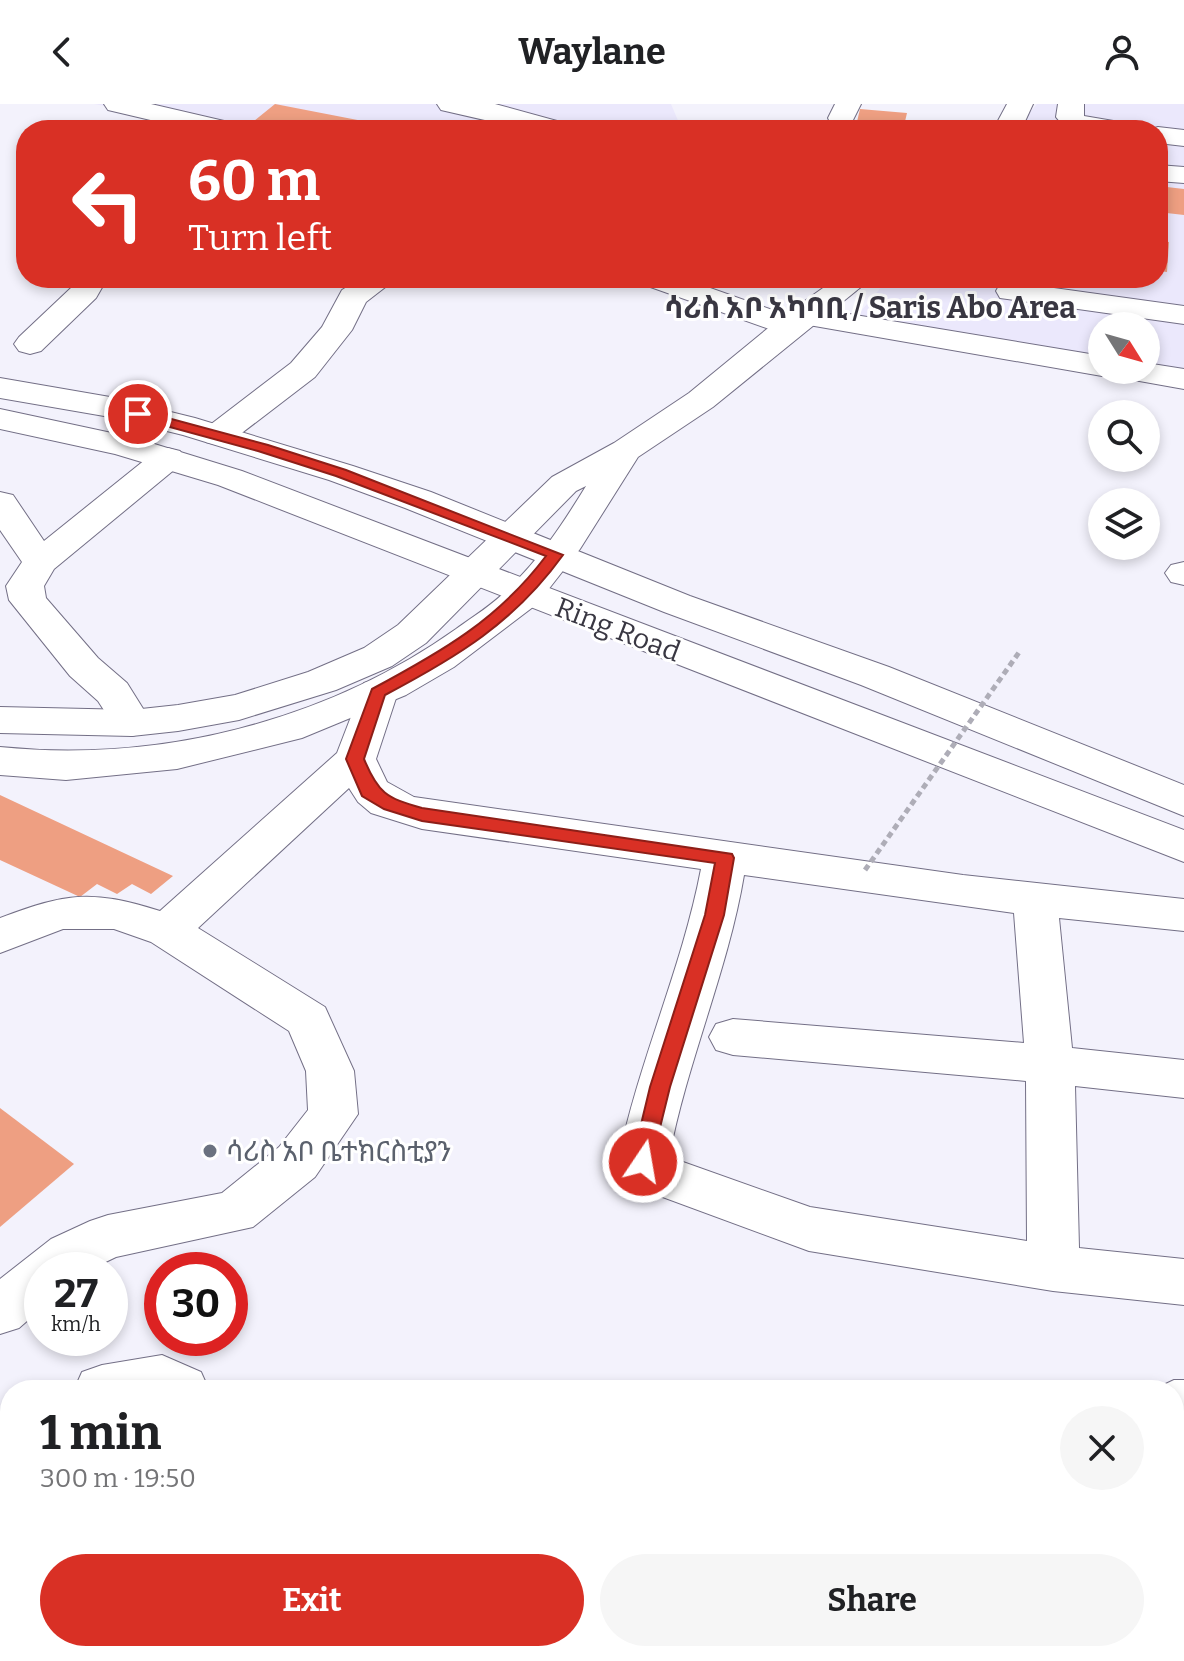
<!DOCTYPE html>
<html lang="en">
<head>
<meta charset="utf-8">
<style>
  :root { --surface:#fff; --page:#f6f6f6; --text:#202124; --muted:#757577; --accent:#d93025 }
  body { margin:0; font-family:Bitter,"Noto Sans Ethiopic",serif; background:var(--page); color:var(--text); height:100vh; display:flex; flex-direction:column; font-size:30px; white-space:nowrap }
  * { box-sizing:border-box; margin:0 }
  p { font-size:26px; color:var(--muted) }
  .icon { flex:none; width:44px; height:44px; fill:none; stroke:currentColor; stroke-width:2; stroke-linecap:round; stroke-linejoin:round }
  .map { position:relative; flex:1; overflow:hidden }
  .drawer { position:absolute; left:0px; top:1276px; width:1184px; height:282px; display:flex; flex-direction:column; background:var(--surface); border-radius:32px 32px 0 0; box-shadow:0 4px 12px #0003 }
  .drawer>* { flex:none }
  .top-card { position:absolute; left:16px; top:16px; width:1152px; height:168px; border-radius:32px; box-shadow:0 4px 12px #0003; background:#d93025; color:#fff; overflow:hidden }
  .needle { width:52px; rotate:127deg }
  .controls { position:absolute; left:1088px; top:208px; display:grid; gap:16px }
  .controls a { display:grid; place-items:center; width:72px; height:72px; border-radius:50%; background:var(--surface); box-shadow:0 4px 12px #0003; font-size:40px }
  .speed { position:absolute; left:24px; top:1148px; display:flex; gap:16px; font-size:40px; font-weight:700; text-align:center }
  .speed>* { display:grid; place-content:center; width:104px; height:104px; border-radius:50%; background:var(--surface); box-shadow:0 4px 12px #0003; line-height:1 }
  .speed small { font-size:20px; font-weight:400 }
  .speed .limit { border:12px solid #d22; background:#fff; color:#111 }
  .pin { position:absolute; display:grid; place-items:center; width:68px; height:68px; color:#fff; margin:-34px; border:4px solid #fff; border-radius:50%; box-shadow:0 2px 8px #0007 }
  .me { position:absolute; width:88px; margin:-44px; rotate:12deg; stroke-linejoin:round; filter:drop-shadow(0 0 6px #0008) }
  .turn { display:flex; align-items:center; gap:28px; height:168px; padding:0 40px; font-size:36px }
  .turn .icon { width:104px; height:104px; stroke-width:2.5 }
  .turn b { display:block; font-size:56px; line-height:68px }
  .round { display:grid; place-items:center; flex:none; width:84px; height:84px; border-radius:42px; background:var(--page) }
  .head { display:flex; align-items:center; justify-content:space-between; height:136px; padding:0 40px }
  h1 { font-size:48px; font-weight:700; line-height:60px }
  .button { display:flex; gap:16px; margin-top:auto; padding:16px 40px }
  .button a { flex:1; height:92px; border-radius:48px; background:var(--accent); color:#fff; font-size:32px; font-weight:700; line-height:92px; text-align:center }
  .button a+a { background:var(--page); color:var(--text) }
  header { display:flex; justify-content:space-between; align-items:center; height:104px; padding:0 40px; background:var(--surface); font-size:36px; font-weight:700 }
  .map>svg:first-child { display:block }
</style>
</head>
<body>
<header><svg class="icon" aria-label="back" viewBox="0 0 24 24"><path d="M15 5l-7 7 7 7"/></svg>Waylane<svg class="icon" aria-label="person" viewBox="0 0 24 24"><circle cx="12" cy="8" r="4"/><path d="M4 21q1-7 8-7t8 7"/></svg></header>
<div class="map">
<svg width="1184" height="1557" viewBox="0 0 1184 1557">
  <rect width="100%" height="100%" fill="#f3f2fc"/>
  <g fill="#ebe8fc" fill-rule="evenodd">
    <polygon points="94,0 671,0 682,26 232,26"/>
    <path d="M1037,0H1184V280L844,227L889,174H1158V26H1015ZM1102,222H1146V266H1102Z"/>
  </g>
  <g fill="#ee9f82">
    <polygon points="275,0 404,25 404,26 244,25"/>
    <polygon points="860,5 907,9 903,26 855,26"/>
    <polygon points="1158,82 1184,85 1184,111 1158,108"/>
    <polygon points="1158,137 1169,138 1167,168 1158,167"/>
    <polygon points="0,691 173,772 151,790 132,780 117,790 97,780 80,793 0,756"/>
    <polygon points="0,1004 74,1060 0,1123"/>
  </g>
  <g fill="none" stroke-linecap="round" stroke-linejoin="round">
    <defs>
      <g id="minor">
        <polygon points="104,0 151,0 237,20 241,26 193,26 108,6"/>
        <polygon points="437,0 495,0 557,17 561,26 528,26 441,6"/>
        <polygon points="835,0 861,0 851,20 831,20 828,14"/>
        <polygon points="1058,0 1084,0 1084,12 1131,20 1135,26 1066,25 1056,13"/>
        <polygon points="1158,23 1184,26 1184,42 1158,39 1158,26 1148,26"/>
        <polygon points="1158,61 1184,63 1184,79 1158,77"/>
        <polygon points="73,174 103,174 104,180 96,194 41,247 30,250 19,247 14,240 19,233 73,182"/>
        <polygon points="361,174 397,174 366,198 352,226 315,273 230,338 218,341 206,338 201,331 206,324 291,259 322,223 342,186"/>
        <polygon points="638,174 682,174 792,213 796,205 807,203 1102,252 1102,266 1146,266 1146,259 1184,265 1184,285 1117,273 1114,268 1102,272 803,220 805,223 800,230 789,232 642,180"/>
        <polygon points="1011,178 1184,202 1184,220 1000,194 996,187 1000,180"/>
        <polygon points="168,344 180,347 185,354 180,361 54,465 44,482 46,494 98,554 127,579 152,619 146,628 132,632 118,628 98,597 70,572 9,496 6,482 22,458 0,426 0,388 13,391 44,437 156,347"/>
        <polygon points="1184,458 1184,481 1171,478 1165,469 1171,461"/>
        <path d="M378,575L392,579L398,588L376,655L387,678L414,693L963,771L1184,795V827L1059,814L1072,944L1184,956V994L1075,982L1079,1144L1184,1155V1201L1053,1187L809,1147L630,1081L618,1058C638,958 682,865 701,765L422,725L371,709L358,698L349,684L198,824L325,903L354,967L358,1010L315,1073L253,1123L116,1153L89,1166H42V1204L19,1224L0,1230V1175L51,1135L90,1117L108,1111L222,1089L279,1043L308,1006L306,967L289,927L151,838L114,825H63L0,849V814C66,789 91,785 160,807L337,649L364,579ZM744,771L1014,809L1024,939L733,915L716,920L709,933L716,946L733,951L1026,977L1027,1137L810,1103L669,1053C687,957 728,867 744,771Z"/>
        <polygon points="162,1251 201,1268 209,1286 74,1286 82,1268 102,1261"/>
        <polygon points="1174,1276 1184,1276 1184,1326 1174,1326 1174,1286 1153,1286"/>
        <polygon points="10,1335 10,1399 0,1403 0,1339"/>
        <polygon points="1184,1470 1184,1557 1142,1557 1144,1548 1174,1548 1174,1475"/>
        <polygon points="456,1548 538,1548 542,1557 460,1557"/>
      </g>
      <g id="major">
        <polygon points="1007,0 1033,0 1021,26 993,26"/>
        <path d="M837,174H872L713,303L638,353L580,445L537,500L454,563L406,591L302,634L177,665L66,676L0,671V643C159,659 325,618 456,525C474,512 494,500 509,484C540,455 564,418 586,382L576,387L426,539L392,562L336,586L239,616L178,627L132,632L0,629V603L132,606L178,601L235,591L308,568L364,544L398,521L552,373L614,339L689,289L778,216Z"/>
      </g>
      <g id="highway">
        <polygon points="0,274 110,293 195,314 353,362 431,388 690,492 889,563 1184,681 1184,712 861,581 664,508 405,404 329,376 183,331 110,313 0,294"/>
        <polygon points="0,305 135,334 242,367 1184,726 1184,758 218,381 115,350 0,325"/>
      </g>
    </defs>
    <use href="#minor" stroke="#736f86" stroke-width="2"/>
    <use href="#major" stroke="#736f86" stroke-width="2"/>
    <use href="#highway" stroke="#736f86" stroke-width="2"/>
    <use href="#minor" fill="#fff" fill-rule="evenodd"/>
    <use href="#major" fill="#fff" fill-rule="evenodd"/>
    <use href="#highway" fill="#fff" fill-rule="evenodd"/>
    <polyline stroke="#aeadb7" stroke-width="5" stroke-dasharray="6 4" stroke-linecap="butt" points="865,766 1020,547"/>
  </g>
  <path fill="#d93025" stroke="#8d1f18" stroke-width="2" d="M138,306L268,341L346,366L563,451C514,519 457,553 385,591L364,655C378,689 386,694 422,704L732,750L734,754L724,811L670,983L650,1064L643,1067L635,1064L632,1058L650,983L705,811L715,759L422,717L384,705L362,692L346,655L372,585C441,548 498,516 546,452L336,372L258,347L133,313V307Z"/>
  <circle fill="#6b7280" stroke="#fff" stroke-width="3" cx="210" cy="1047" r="8"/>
  <g text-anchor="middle" stroke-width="6" stroke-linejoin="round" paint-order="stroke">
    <g font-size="28" fill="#393742" stroke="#fff">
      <text transform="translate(618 525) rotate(21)" y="10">Ring Road</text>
    </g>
    <g font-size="28" fill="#5b616d" stroke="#fff" text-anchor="start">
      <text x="226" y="1057">ሳሪስ አቦ ቤተክርስቲያን</text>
    </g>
    <g font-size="30" font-weight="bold" fill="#393742" stroke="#fff">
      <text x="870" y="214">ሳሪስ አቦ አካባቢ / Saris Abo Area</text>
    </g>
  </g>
</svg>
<div class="controls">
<a><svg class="needle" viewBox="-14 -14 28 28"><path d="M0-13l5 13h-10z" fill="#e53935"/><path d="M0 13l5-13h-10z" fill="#757577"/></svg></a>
<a><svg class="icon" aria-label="search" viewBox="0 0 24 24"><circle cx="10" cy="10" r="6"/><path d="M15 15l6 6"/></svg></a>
<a><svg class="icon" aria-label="layers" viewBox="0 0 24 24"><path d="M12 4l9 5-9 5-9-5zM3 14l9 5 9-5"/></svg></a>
</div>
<div class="speed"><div>27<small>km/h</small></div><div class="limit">30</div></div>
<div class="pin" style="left:138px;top:310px;background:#d93025"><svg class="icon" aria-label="arrive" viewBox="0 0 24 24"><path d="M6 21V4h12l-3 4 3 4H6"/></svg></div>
<svg class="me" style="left:643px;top:1058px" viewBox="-20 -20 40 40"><circle r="17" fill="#d93025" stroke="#fff" stroke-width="3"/><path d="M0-11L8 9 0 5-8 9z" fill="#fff"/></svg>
<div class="top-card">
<div class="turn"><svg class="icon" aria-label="left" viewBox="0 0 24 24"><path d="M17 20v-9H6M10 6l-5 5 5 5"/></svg><div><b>60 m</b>Turn left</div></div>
</div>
<section class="drawer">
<div class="head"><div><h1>1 min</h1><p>300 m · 19:50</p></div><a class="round"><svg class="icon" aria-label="close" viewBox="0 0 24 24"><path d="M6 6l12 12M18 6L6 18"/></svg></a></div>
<div class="button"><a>Exit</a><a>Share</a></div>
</section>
</div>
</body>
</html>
